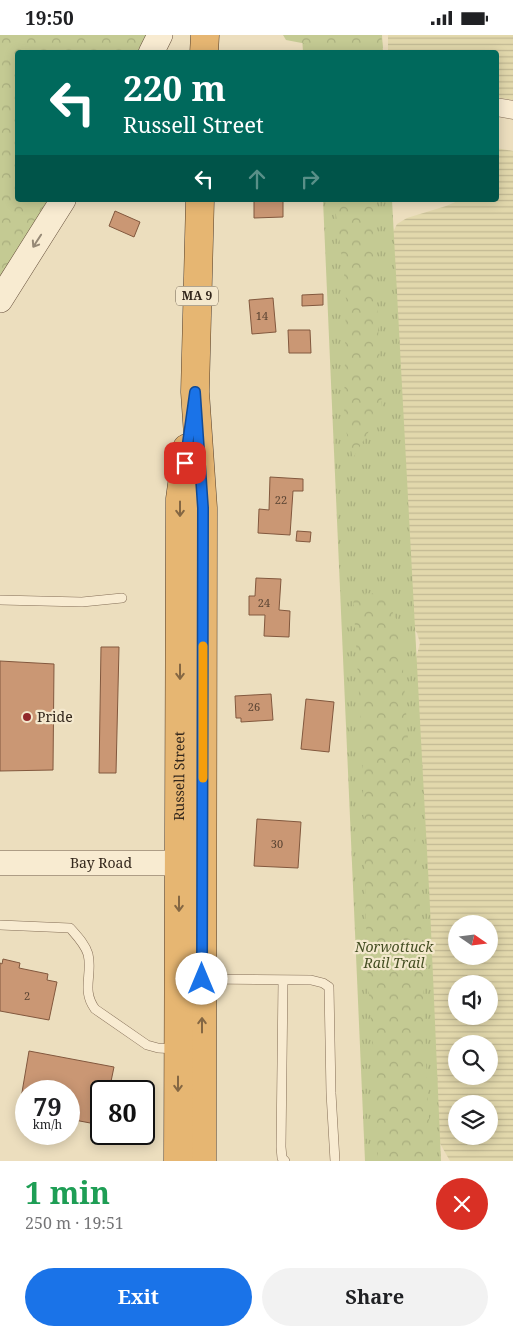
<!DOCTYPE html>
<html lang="en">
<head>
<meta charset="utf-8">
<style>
  :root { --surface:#fff; --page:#f2f2f2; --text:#202124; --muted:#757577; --accent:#1a73e8 }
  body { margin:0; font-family:"Noto Serif",serif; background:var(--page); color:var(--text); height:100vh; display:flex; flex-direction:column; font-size:19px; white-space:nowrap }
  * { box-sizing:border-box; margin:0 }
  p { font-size:16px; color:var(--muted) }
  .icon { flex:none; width:28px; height:28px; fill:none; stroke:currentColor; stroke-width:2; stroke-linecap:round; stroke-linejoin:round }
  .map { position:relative; height:1126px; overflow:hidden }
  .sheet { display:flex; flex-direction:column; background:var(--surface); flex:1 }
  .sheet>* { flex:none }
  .guide { position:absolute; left:15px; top:15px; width:484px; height:152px; border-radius:5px; box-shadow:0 2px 12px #0003; background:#00695c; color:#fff; overflow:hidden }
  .needle { width:32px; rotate:104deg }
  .fabs { position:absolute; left:448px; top:880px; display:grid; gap:10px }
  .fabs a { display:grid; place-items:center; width:50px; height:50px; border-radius:50%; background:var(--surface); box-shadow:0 2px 12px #0003; font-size:25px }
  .speed { position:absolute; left:15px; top:1045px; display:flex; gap:10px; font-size:25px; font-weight:700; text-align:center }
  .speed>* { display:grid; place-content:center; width:65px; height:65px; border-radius:50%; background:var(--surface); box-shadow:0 2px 12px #0003; line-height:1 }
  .speed small { font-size:12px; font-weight:400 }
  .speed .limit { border:2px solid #111; border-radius:8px; background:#fff; color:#111 }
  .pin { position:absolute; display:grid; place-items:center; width:42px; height:42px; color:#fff; margin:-21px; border-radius:10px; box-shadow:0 2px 8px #0006 }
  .me { position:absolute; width:55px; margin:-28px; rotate:0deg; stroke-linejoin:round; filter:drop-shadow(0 0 4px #0008) }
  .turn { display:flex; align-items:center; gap:18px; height:105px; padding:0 25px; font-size:22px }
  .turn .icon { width:65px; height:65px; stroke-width:2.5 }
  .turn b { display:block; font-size:35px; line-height:42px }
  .lanes { display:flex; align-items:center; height:48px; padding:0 25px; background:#0003; justify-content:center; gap:25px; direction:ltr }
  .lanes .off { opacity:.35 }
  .round { display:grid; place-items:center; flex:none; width:52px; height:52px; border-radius:26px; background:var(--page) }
  .overview { display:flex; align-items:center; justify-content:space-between; height:85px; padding:0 25px }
  h1 { font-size:30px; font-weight:700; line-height:38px; color:#1e9e55 }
  .primary-button { display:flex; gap:10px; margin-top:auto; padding:10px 25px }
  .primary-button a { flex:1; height:58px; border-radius:30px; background:var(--accent); color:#fff; font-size:20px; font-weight:700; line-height:58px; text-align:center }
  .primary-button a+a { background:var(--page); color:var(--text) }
  .status { display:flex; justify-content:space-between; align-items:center; height:35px; padding:0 25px; background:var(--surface); direction:ltr }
  .status svg { height:14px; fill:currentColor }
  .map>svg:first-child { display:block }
</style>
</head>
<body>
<div class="status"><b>19:50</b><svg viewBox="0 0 49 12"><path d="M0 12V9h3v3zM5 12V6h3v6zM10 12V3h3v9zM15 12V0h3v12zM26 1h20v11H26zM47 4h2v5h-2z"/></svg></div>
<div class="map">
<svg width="513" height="1126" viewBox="0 0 513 1126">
  <defs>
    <pattern id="farmland-rules" width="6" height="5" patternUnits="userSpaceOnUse" patternTransform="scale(1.25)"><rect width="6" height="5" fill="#e2d8ac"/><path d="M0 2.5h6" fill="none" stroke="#c2b993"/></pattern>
    <pattern id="grass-tufts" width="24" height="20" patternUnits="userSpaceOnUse" patternTransform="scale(1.25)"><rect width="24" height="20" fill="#c4ca93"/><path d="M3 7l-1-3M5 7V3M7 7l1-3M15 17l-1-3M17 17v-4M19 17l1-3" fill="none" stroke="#a9ae7e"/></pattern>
    <pattern id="forest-crowns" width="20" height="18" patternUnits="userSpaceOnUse" patternTransform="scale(1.25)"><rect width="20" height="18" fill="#c4ca93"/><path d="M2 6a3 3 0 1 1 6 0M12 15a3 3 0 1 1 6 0" fill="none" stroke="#a9ae7e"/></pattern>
  </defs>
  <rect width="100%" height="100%" fill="#ecdebe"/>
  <g fill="url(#farmland-rules)" fill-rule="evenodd">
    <polygon points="388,0 513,0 513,65 496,62 496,18 388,17"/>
    <path d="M496,113L513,116V1126H450L438,1105L413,635L420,608L417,598L411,590L392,199L397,189L407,183L446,171L460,165H496ZM456,889H489V921H456ZM456,949H489V981H456ZM456,1009H489V1041H456ZM456,1069H489V1101H456Z"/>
  </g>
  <g fill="url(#grass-tufts)">
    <polygon points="302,0 382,0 383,17 303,17"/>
    <polygon points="323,165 392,165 430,872 441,1126 365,1126"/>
  </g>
  <g fill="url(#forest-crowns)">
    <polygon points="0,0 147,0 138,17 18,18 18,165 50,165 0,245"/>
    <polygon points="283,0 381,0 383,13 328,13 286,5"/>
    <polygon points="334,165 378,165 374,174 376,249 382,374 353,423 344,388 346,254"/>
    <polygon points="383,558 400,592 421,886 428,1077 435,1120 439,1126 378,1126 376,1065 367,929 362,708 353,559"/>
  </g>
  <g fill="#ca9774" stroke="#82583e">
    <polygon points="254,165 283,165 283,182 254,183"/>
    <polygon points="115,176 140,187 134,202 109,191"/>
    <polygon points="323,259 323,270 302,271 302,260"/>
    <polygon points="273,263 276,297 252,299 249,265"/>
    <polygon points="288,295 310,295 311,318 289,318"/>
    <polygon points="270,442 303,444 303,456 293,456 290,500 258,498 259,474 269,475"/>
    <polygon points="297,496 311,497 310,507 296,506"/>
    <polygon points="256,543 281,544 279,575 290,576 289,602 264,601 265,580 249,580 249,561 255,561"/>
    <polygon points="101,612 119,612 116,738 99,738"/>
    <polygon points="0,626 54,629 53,735 0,736"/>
    <polygon points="271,659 273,685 241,687 241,683 236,683 235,661"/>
    <polygon points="306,664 334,667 329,717 301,714"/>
    <polygon points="257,784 301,787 298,833 254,831"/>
    <polygon points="3,924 20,928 19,933 48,939 47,945 57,947 49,985 0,976 0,928 2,929"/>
    <polygon points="29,1016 114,1032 109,1056 101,1056 101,1090 69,1084 69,1056 26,1056 26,1076 19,1075"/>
  </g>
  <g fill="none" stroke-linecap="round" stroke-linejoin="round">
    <defs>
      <g id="service">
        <polyline points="0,565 82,567 122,563"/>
        <path d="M0,890L70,893C77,901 85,909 88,919C93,939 81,955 95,974L147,1010L158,1013L176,1014"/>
        <polyline points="205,944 311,945 323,948 329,952 331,1058 335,1126"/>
        <polyline points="283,946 281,1112 282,1123 285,1126"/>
      </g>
      <polyline id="minor" points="496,72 513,75"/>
      <g id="secondary">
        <polyline points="151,18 160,0"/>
        <polyline points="0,265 63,165"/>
        <path id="s1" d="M0,828H200"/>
      </g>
      <g id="trunk">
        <polyline points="204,18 205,0"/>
        <polyline points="200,165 195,357 203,473 202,1126"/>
        <path id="s2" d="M178,1126L180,464L187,413"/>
      </g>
    </defs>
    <use href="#service" stroke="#846e57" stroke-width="10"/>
    <use href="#minor" stroke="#846e57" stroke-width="19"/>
    <use href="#secondary" stroke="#654f3b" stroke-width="26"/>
    <use href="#trunk" stroke="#513d2c" stroke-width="29"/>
    <use href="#service" stroke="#f8ebd1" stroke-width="9"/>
    <use href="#minor" stroke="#f8ebd1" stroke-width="18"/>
    <use href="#secondary" stroke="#f8ebd1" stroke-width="25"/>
    <use href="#trunk" stroke="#e6b672" stroke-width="28"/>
  </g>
  <defs><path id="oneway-shaft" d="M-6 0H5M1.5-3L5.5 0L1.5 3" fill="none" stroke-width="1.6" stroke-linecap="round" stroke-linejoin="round" transform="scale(1.25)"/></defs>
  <use stroke="#968976" href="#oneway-shaft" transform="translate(37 206) rotate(123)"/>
  <g stroke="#846743">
    <use href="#oneway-shaft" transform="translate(180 474) rotate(90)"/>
    <use href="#oneway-shaft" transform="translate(180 637) rotate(90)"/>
    <use href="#oneway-shaft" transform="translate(179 869) rotate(90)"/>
    <use href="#oneway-shaft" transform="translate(202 990) rotate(-90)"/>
    <use href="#oneway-shaft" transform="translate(178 1049) rotate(90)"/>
  </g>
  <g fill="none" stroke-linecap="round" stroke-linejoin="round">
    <defs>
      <polyline id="route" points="185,428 195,357 203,473 202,944"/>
    </defs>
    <use href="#route" stroke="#114b97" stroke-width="12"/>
    <use href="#route" stroke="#1a73e8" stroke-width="9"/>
    <polyline stroke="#f59e0b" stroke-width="9" points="203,611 203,743"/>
  </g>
  <circle fill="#91292b" stroke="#f4e8cd" stroke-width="2" cx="27" cy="682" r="5"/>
  <g text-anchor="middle" stroke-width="4.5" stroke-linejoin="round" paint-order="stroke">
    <g font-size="11" fill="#594332">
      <text x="262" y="285">14</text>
      <text x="281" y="469">22</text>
      <text x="264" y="572">24</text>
      <text x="254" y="676">26</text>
      <text x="277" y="813">30</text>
      <text x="27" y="965">2</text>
    </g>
    <rect fill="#f4e8cd" stroke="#6d6151" stroke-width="1" x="176" y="251.5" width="42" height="19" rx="4"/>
    <g font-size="12" font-weight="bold" fill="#33271c">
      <text x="197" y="265">MA 9</text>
    </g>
    <g font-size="14" fill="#33271c" stroke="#f4e8cd" text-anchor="start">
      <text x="37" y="687">Pride</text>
    </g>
    <g font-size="14" fill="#33271c" stroke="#f4e8cd">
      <text dy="5" stroke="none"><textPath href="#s2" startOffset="385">Russell Street</textPath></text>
      <text dy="5" stroke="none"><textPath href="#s1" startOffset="101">Bay Road</textPath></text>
    </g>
    <g font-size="14" font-style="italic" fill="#454f23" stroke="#f4e8cd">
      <text x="394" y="917">Norwottuck<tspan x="394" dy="16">Rail Trail</tspan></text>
    </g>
  </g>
</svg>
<div class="fabs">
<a><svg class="needle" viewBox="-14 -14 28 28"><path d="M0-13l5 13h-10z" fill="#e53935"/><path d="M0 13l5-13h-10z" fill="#757577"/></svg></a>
<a><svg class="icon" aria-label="sound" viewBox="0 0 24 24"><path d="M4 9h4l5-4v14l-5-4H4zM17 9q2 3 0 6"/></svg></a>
<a><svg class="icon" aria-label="search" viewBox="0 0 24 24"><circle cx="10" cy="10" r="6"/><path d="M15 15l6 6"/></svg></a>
<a><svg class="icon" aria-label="layers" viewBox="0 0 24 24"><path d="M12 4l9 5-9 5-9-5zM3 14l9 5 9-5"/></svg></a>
</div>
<div class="speed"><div>79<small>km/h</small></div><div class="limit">80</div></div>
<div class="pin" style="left:185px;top:428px;background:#d93025"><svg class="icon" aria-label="arrive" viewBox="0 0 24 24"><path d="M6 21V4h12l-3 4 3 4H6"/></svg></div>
<svg class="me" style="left:202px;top:944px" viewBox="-20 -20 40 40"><circle r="19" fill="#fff"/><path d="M0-13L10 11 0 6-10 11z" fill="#1a73e8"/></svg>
<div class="guide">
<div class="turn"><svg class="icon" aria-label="left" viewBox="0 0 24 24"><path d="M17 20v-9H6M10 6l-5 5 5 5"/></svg><div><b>220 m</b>Russell Street</div></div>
<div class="lanes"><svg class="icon" aria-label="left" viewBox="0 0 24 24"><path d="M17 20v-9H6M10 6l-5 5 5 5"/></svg><svg class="icon off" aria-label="ahead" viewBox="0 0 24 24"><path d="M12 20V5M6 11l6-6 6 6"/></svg><svg class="icon off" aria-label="right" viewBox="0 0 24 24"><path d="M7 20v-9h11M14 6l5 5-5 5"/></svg></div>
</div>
</div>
<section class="sheet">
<div class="overview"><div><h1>1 min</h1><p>250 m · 19:51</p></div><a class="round" style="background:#d93025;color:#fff"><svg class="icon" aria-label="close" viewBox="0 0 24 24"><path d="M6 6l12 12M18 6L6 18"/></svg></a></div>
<div class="primary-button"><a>Exit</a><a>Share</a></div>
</section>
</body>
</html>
